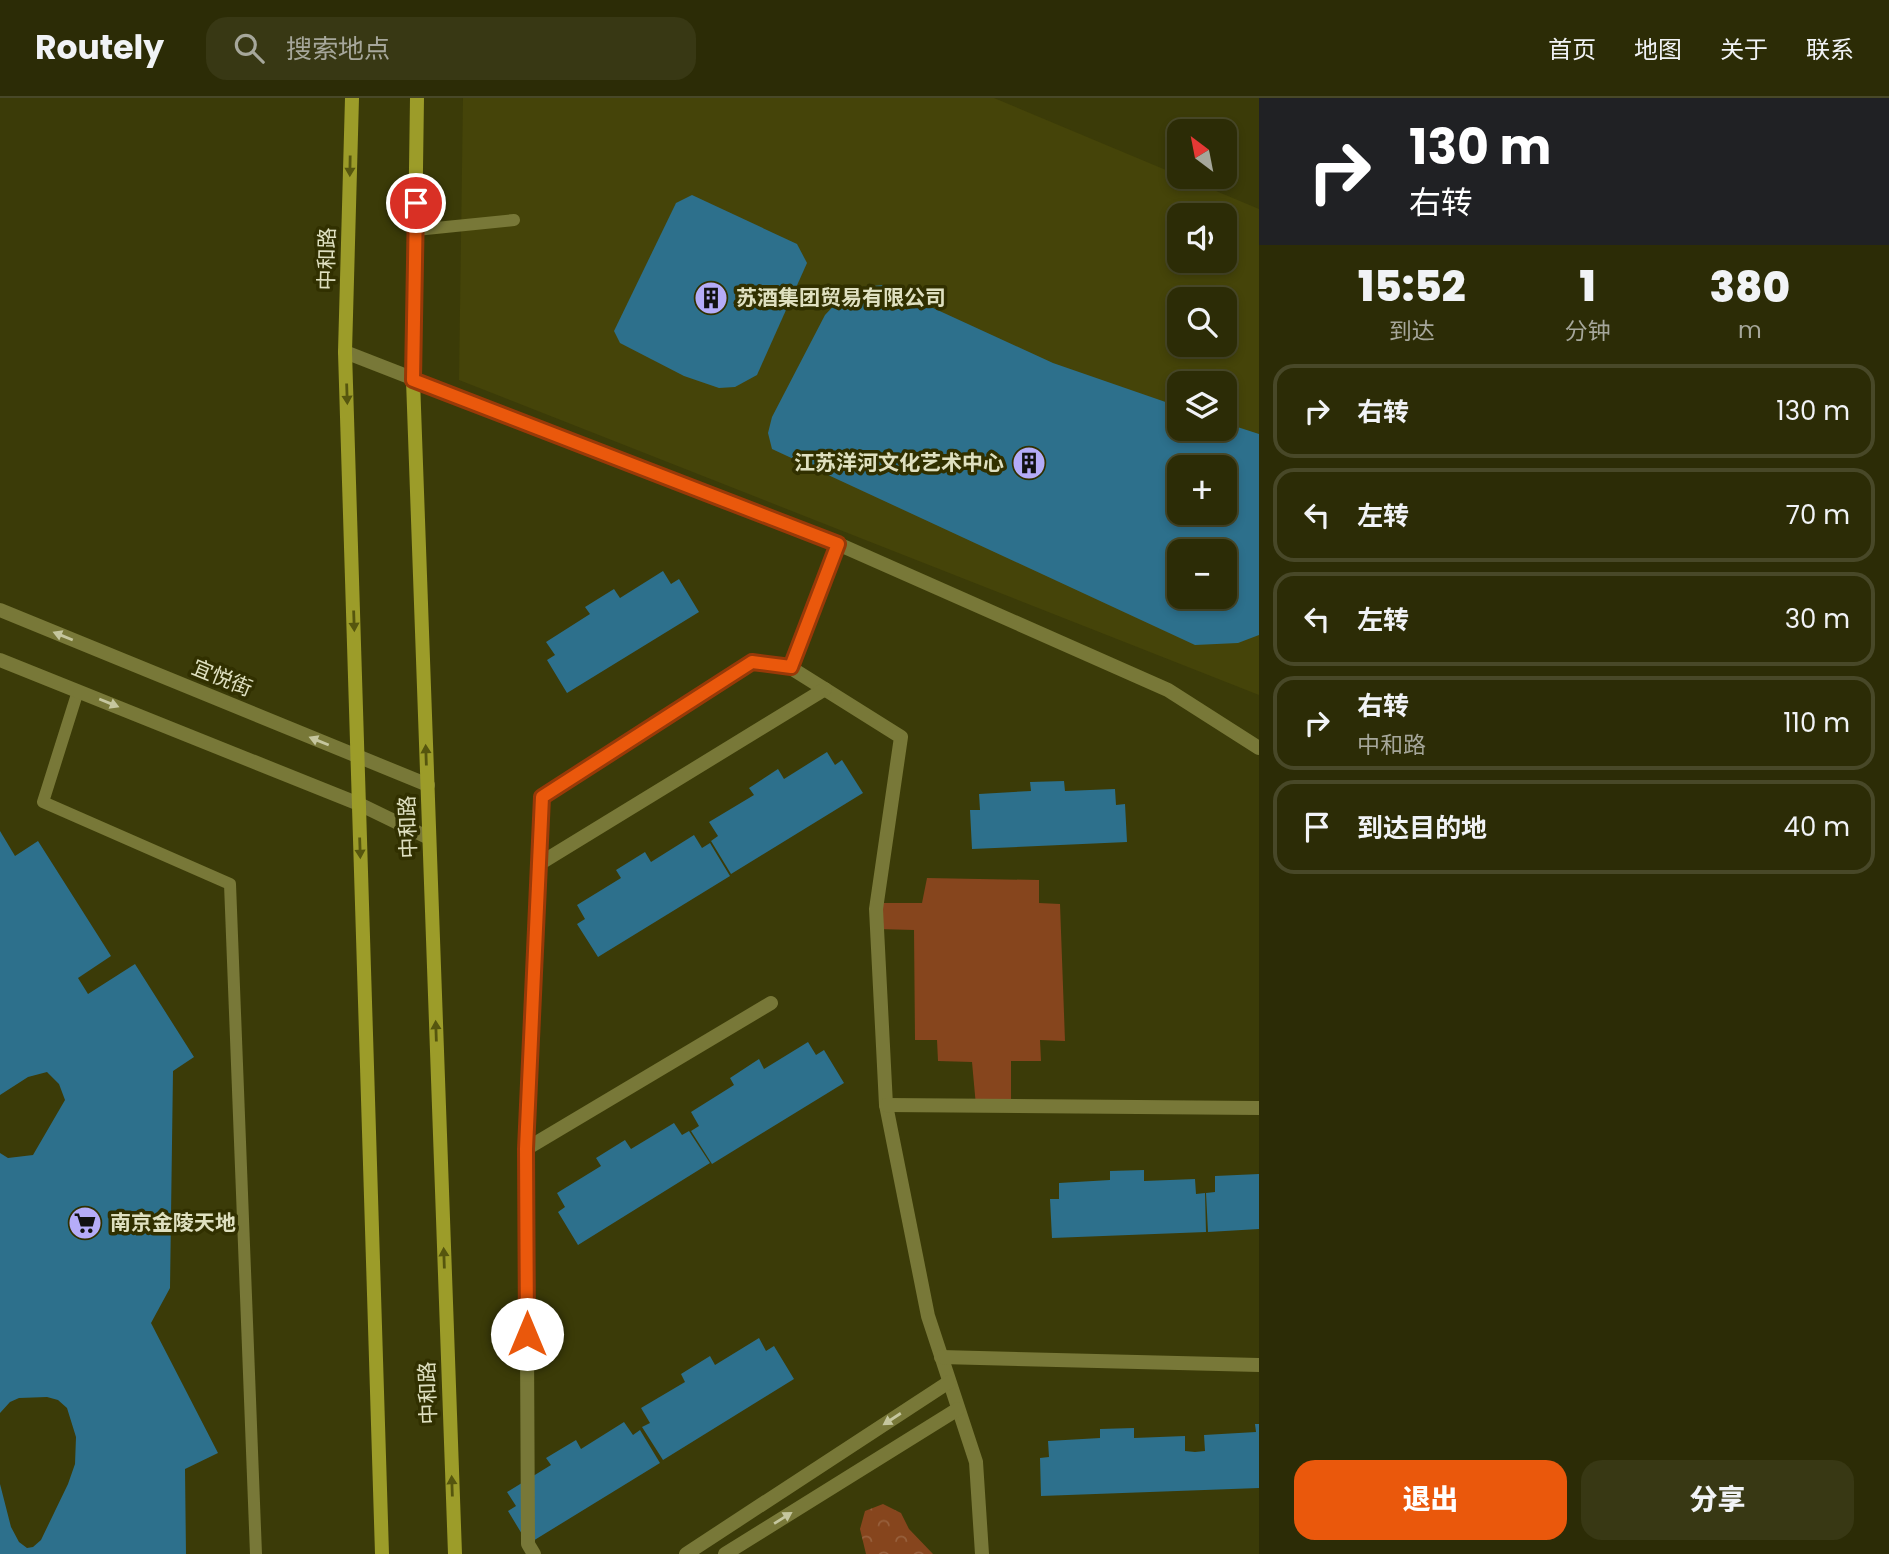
<!DOCTYPE html>
<html lang="zh">
<head>
<meta charset="utf-8">
<style>
  :root { --surface:#2c2c06; --page:#383814; --text:#f1f3f6; --muted:#a6a79b; --line:#484828; --accent:#ea580c }
  body { margin:0; font-family:Poppins,"Noto Sans SC",sans-serif; background:var(--page); color:var(--text); height:100vh; display:flex; flex-direction:column; font-size:26px; white-space:nowrap }
  * { box-sizing:border-box; margin:0 }
  p { font-size:23px; color:var(--muted) }
  .icon { flex:none; width:38px; height:38px; fill:none; stroke:currentColor; stroke-width:2; stroke-linecap:round; stroke-linejoin:round }
  .map { position:relative; flex:1; overflow:hidden }
  .drawer { display:flex; flex-direction:column; background:var(--surface); width:630px }
  .drawer>* { flex:none }
  .banner { background:#202124; color:#fff; overflow:hidden }
  .needle { width:46px; rotate:328deg }
  .tools { position:absolute; left:1167px; top:21px; display:grid; gap:14px }
  .tools a { display:grid; place-items:center; width:70px; height:70px; border-radius:14px; background:var(--surface); box-shadow:0 4px 10px #0003,0 0 0 2px var(--line); font-size:35px }
  .pin { position:absolute; display:grid; place-items:center; width:60px; height:60px; color:#fff; margin:-30px; border:4px solid #fff; border-radius:50%; box-shadow:0 2px 7px #0007 }
  .me { position:absolute; width:77px; margin:-38px; rotate:0deg; stroke-linejoin:round; filter:drop-shadow(0 0 5px #0008) }
  .turn { display:flex; align-items:center; gap:24px; height:147px; padding:0 35px; font-size:32px }
  .turn .icon { width:91px; height:91px; stroke-width:2.5 }
  .turn b { display:block; font-size:49px; line-height:60px }
  .eta { display:flex; justify-content:space-evenly; align-items:center; height:119px; text-align:center }
  .eta b { font-size:42px; font-weight:800; line-height:49px }
  .button { display:flex; gap:14px; margin-top:auto; padding:14px 35px }
  .button a { flex:1; height:80px; border-radius:21px; background:var(--accent); color:#fff; font-size:28px; font-weight:800; line-height:80px; text-align:center }
  .button a+a { background:var(--page); color:var(--text) }
  ul { padding:0; list-style:none }
  li { display:flex; align-items:center; gap:21px; height:94px; margin:0 14px 10px; padding:0 21px; border:4px solid var(--line); border-radius:21px }
  li div { flex:1 }
  li b { display:block; font-size:26px }
  li em { font-style:normal }
  header { display:flex; align-items:center; gap:42px; box-sizing:border-box; height:98px; padding:0 35px; background:var(--surface); border-bottom:2px solid var(--line) }
  header strong { font-size:33px }
  nav { display:flex; gap:38px; margin-inline-start:auto; font-size:24px }
  .search { width:490px; height:63px; background:var(--page); display:flex; align-items:center; gap:18px; box-sizing:border-box; padding:0 24px; border-radius:21px; color:var(--muted); font-size:26px }
  main { display:flex; flex:1; min-height:0 }
  .map>svg:first-child { display:block }
</style>
</head>
<body>
<header>
<strong>Routely</strong>
<div class="search"><svg class="icon" aria-label="search" viewBox="0 0 24 24"><circle cx="10" cy="10" r="6"/><path d="M15 15l6 6"/></svg>搜索地点</div>
<nav><a>首页</a><a>地图</a><a>关于</a><a>联系</a></nav>
</header>
<main>
<div class="map">
<svg width="1259" height="1456" viewBox="0 0 1259 1456">
  <defs>
    <pattern id="park-crowns" width="20" height="18" patternUnits="userSpaceOnUse" patternTransform="scale(1.75)"><rect width="20" height="18" fill="#86451d"/><path d="M2 6a3 3 0 1 1 6 0M12 15a3 3 0 1 1 6 0" fill="none" stroke="#97603c"/></pattern>
  </defs>
  <rect width="100%" height="100%" fill="#3b3b08"/>
  <path fill="#454409" fill-rule="evenodd" d="M463,0H994L1259,111V597L459,282ZM1180,117H1225V163H1180ZM1180,201H1225V247H1180ZM1180,285H1225V331H1180ZM1180,369H1225V415H1180ZM1180,453H1225V499H1180Z"/>
  <polygon fill="url(#park-crowns)" points="883,1406 901,1415 909,1431 933,1456 866,1456 860,1431 865,1413"/>
  <polygon fill="#86451d" points="927,780 1039,782 1039,805 1060,806 1065,943 1040,942 1041,963 1011,963 1011,1008 976,1008 972,964 938,963 937,942 915,942 914,832 877,831 877,805 922,805"/>
  <g fill="#2d708c" fill-rule="evenodd">
    <polygon points="692,97 797,146 807,165 757,277 735,289 719,290 684,278 620,245 614,233 676,105"/>
    <path d="M883,187L1053,265L1180,309V331H1225V325L1259,336V537L1238,545L1195,547L772,351L768,335L772,319L825,217L842,199L863,189ZM1180,369H1225V415H1180ZM1180,453H1225V499H1180Z"/>
    <polygon points="663,473 671,486 679,481 699,514 567,595 547,562 555,557 546,544 590,516 585,509 614,491 620,500"/>
    <polygon points="827,654 835,667 842,662 863,695 731,776 711,743 718,738 709,724 754,697 749,690 778,671 784,681"/>
    <polygon points="1064,683 1065,693 1115,691 1116,707 1125,706 1127,744 972,751 970,712 980,712 979,696 1031,693 1030,684"/>
    <polygon points="0,733 15,758 38,743 111,858 78,880 88,896 135,866 194,959 173,973 170,1190 151,1225 218,1355 185,1371 186,1456 0,1456 0,1386 11,1429 19,1444 27,1450 33,1449 41,1442 68,1386 75,1366 76,1339 67,1310 58,1302 47,1299 19,1300 10,1304 0,1315 0,1055 8,1060 33,1057 65,1002 59,986 47,974 28,979 0,997"/>
    <polygon points="694,737 702,750 710,745 730,778 598,859 577,826 585,821 577,807 621,780 616,772 645,754 651,764"/>
    <polygon points="808,944 816,957 824,952 844,985 712,1066 691,1033 699,1028 691,1014 734,987 730,980 759,961 764,971"/>
    <polygon points="674,1025 682,1037 689,1033 710,1065 578,1147 558,1114 565,1109 557,1095 601,1068 596,1060 625,1042 631,1051"/>
    <polygon points="1144,1072 1144,1083 1195,1081 1196,1096 1205,1095 1206,1134 1052,1140 1050,1101 1059,1101 1059,1085 1110,1082 1110,1073"/>
    <polygon points="1259,1076 1259,1131 1208,1134 1206,1095 1215,1094 1215,1078"/>
    <polygon points="759,1240 766,1253 774,1248 794,1281 663,1362 642,1329 650,1325 641,1310 685,1284 681,1276 710,1258 715,1267"/>
    <polygon points="624,1324 633,1337 640,1332 660,1365 528,1446 508,1413 516,1408 507,1394 551,1367 546,1360 576,1342 581,1351"/>
    <polygon points="1255,1326 1259,1326 1259,1390 1041,1398 1040,1360 1049,1359 1048,1343 1100,1340 1100,1331 1134,1330 1134,1340 1185,1338 1185,1353 1195,1354 1205,1353 1204,1337 1256,1334"/>
  </g>
  <g fill="none" stroke-linecap="round" stroke-linejoin="round">
    <g stroke="#787838" stroke-width="12">
      <polyline points="416,132 514,122"/>
      <polyline points="78,593 43,704 230,786 256,1456"/>
    </g>
    <g stroke="#787838" stroke-width="14">
      <polyline points="345,254 838,446 1168,592 1259,650"/>
      <polyline points="838,446 791,570 901,639 876,811 886,1007 928,1218 976,1364 982,1456"/>
      <polyline points="0,512 428,687"/>
      <polyline points="0,562 359,706 429,740"/>
      <polyline points="539,766 825,591"/>
      <polyline points="886,1007 1259,1010"/>
      <polyline points="526,1051 771,905"/>
      <polyline points="941,1259 1259,1267"/>
      <polyline points="534,1456 528,1446 526,1051 543,699 753,564 791,570"/>
      <polyline points="686,1456 949,1284"/>
      <polyline points="725,1456 958,1311"/>
    </g>
    <g stroke="#9c9c29" stroke-width="14">
      <polyline points="352,0 345,254 382,1456"/>
      <polyline points="417,0 413,282 455,1456"/>
    </g>
  </g>
  <defs><path id="oneway-solid" d="M-6-.8H1V-3.2L6.5 0L1 3.2V.8H-6Z" transform="scale(1.75)"/></defs>
  <g fill="#56560e">
    <use href="#oneway-solid" transform="translate(350 68) rotate(91)"/>
    <use href="#oneway-solid" transform="translate(347 296) rotate(88)"/>
    <use href="#oneway-solid" transform="translate(354 523) rotate(88)"/>
    <use href="#oneway-solid" transform="translate(426 657) rotate(-92)"/>
    <use href="#oneway-solid" transform="translate(360 750) rotate(88)"/>
    <use href="#oneway-solid" transform="translate(436 933) rotate(-92)"/>
    <use href="#oneway-solid" transform="translate(444 1160) rotate(-92)"/>
    <use href="#oneway-solid" transform="translate(452 1388) rotate(-92)"/>
  </g>
  <g fill="#c5c69e">
    <use href="#oneway-solid" transform="translate(63 538) rotate(-158)"/>
    <use href="#oneway-solid" transform="translate(109 605) rotate(22)"/>
    <use href="#oneway-solid" transform="translate(319 643) rotate(-158)"/>
    <use href="#oneway-solid" transform="translate(892 1321) rotate(147)"/>
    <use href="#oneway-solid" transform="translate(783 1420) rotate(-32)"/>
  </g>
  <g fill="none" stroke-linecap="round" stroke-linejoin="round">
    <defs>
      <polyline id="route" points="416,105 413,282 838,446 791,569 752,564 542,699 526,1051 527,1236"/>
    </defs>
    <use href="#route" stroke="#983908" stroke-width="18"/>
    <use href="#route" stroke="#ea580c" stroke-width="12"/>
  </g>
  <defs>
    <symbol id="building-disc" viewBox="-11 -11 22 22"><circle r="9.5" fill="#b5acf8" stroke="#313000"/><path d="M-4-6H4V6H1V3H-1V6H-4ZM-2.5-4.3h1.7v1.8h-1.7ZM.8-4.3h1.7v1.8H.8ZM-2.5-1h1.7V.8h-1.7ZM.8-1h1.7V.8H.8Z" fill="#111"/></symbol>
    <symbol id="supermarket-disc" viewBox="-11 -11 22 22"><circle r="9.5" fill="#b5acf8" stroke="#313000"/><path d="M-6-5.5h2.5l.6 2H6L4.5 2H-2.5L-4.4-4H-6ZM-1.5 3.2a1.3 1.3 0 1 0 .1 0ZM3 3.2a1.3 1.3 0 1 0 .1 0Z" fill="#111"/></symbol>
  </defs>
  <g fill-rule="evenodd">
    <use href="#building-disc" x="692" y="181" width="38" height="38"/>
    <use href="#building-disc" x="1010" y="346" width="38" height="38"/>
    <use href="#supermarket-disc" x="66" y="1106" width="38" height="38"/>
  </g>
  <g text-anchor="middle" stroke-width="7" stroke-linejoin="round" paint-order="stroke">
    <g font-size="21" fill="#dfe0c0" stroke="#313000">
      <text transform="translate(327 161) rotate(-89)" y="7">中和路</text>
      <text transform="translate(222 580) rotate(22)" y="7">宜悦街</text>
      <text transform="translate(408 729) rotate(-92)" y="7">中和路</text>
      <text transform="translate(428 1295) rotate(-92)" y="7">中和路</text>
    </g>
    <g font-size="21" font-weight="bold" fill="#dfe0c0" stroke="#313000" text-anchor="start">
      <text x="736" y="207">苏酒集团贸易有限公司</text>
      <text x="1004" y="372" text-anchor="end">江苏洋河文化艺术中心</text>
      <text x="110" y="1132">南京金陵天地</text>
    </g>
  </g>
</svg>
<div class="tools">
<a><svg class="needle" viewBox="-14 -14 28 28"><path d="M0-13l5 13h-10z" fill="#e53935"/><path d="M0 13l5-13h-10z" fill="#a6a79b"/></svg></a>
<a><svg class="icon" aria-label="sound" viewBox="0 0 24 24"><path d="M4 9h4l5-4v14l-5-4H4zM17 9q2 3 0 6"/></svg></a>
<a><svg class="icon" aria-label="search" viewBox="0 0 24 24"><circle cx="10" cy="10" r="6"/><path d="M15 15l6 6"/></svg></a>
<a><svg class="icon" aria-label="layers" viewBox="0 0 24 24"><path d="M12 4l9 5-9 5-9-5zM3 14l9 5 9-5"/></svg></a>
<a>+</a>
<a>−</a>
</div>
<div class="pin" style="left:416px;top:105px;background:#d93025"><svg class="icon" aria-label="arrive" viewBox="0 0 24 24"><path d="M6 21V4h12l-3 4 3 4H6"/></svg></div>
<svg class="me" style="left:527px;top:1236px" viewBox="-20 -20 40 40"><circle r="19" fill="#fff"/><path d="M0-13L10 11 0 6-10 11z" fill="#ea580c"/></svg>
</div>
<section class="drawer">
<div class="banner">
<div class="turn"><svg class="icon" aria-label="right" viewBox="0 0 24 24"><path d="M7 20v-9h11M14 6l5 5-5 5"/></svg><div><b>130 m</b>右转</div></div>
</div>
<div class="eta">
<div><b>15:52</b><p>到达</p></div>
<div><b>1</b><p>分钟</p></div>
<div><b>380</b><p>m</p></div>
</div>
<ul>
<li><svg class="icon" aria-label="right" viewBox="0 0 24 24"><path d="M7 20v-9h11M14 6l5 5-5 5"/></svg><div><b>右转</b></div><em>130 m</em></li>
<li><svg class="icon" aria-label="left" viewBox="0 0 24 24"><path d="M17 20v-9H6M10 6l-5 5 5 5"/></svg><div><b>左转</b></div><em>70 m</em></li>
<li><svg class="icon" aria-label="left" viewBox="0 0 24 24"><path d="M17 20v-9H6M10 6l-5 5 5 5"/></svg><div><b>左转</b></div><em>30 m</em></li>
<li><svg class="icon" aria-label="right" viewBox="0 0 24 24"><path d="M7 20v-9h11M14 6l5 5-5 5"/></svg><div><b>右转</b><p>中和路</p></div><em>110 m</em></li>
<li><svg class="icon" aria-label="arrive" viewBox="0 0 24 24"><path d="M6 21V4h12l-3 4 3 4H6"/></svg><div><b>到达目的地</b></div><em>40 m</em></li>
</ul>
<div class="button"><a>退出</a><a>分享</a></div>
</section>
</main>
</body>
</html>
